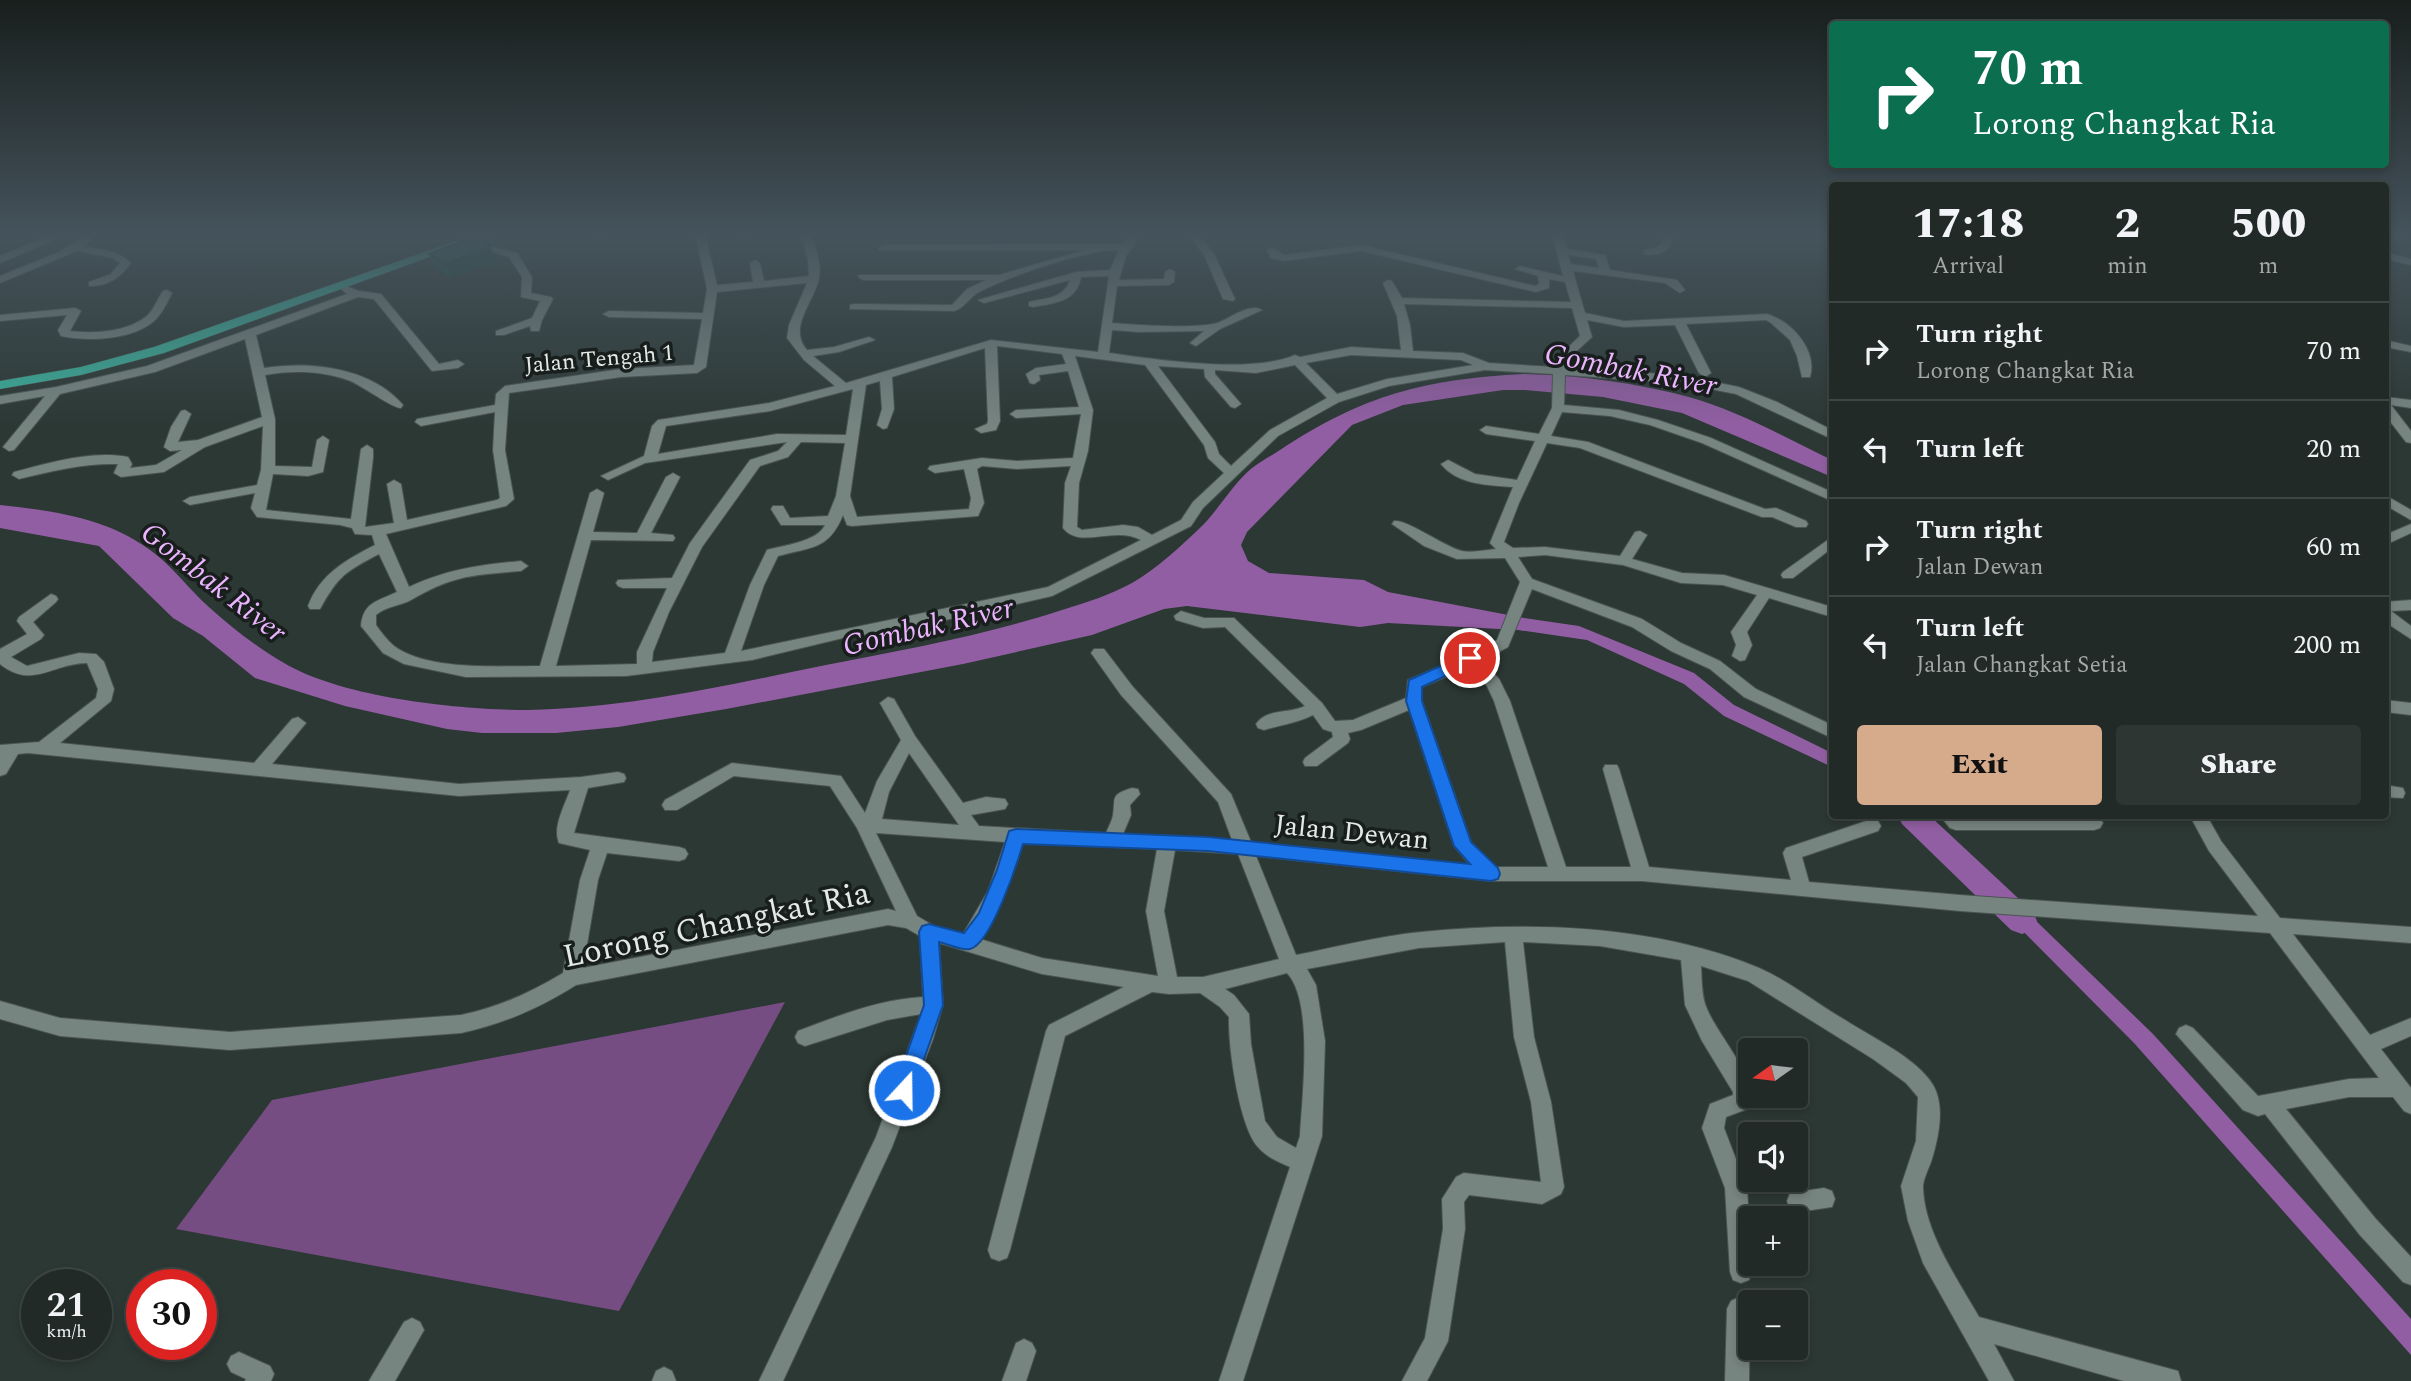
<!DOCTYPE html>
<html lang="en">
<head>
<meta charset="utf-8">
<style>
  :root { --surface:#212a27; --page:#2d3633; --text:#f1f3f6; --muted:#a2a7a7; --line:#3e4644; --accent:#d6ab8b }
  body { margin:0; font-family:Spectral,serif; background:var(--page); color:var(--text); height:100vh; display:flex; flex-direction:column; font-size:26px; white-space:nowrap }
  * { box-sizing:border-box; margin:0 }
  p { font-size:23px; color:var(--muted) }
  .icon { flex:none; width:38px; height:38px; fill:none; stroke:currentColor; stroke-width:2; stroke-linecap:round; stroke-linejoin:round }
  .map { position:relative; flex:1; overflow:hidden }
  .side { position:absolute; left:1829px; top:182px; width:560px; height:637px; display:flex; flex-direction:column; background:var(--surface); border-radius:7px; box-shadow:0 4px 10px #0003,0 0 0 2px var(--line) }
  .side>* { flex:none }
  .top-card { position:absolute; left:1829px; top:21px; width:560px; height:147px; border-radius:7px; box-shadow:0 4px 10px #0003,0 0 0 2px var(--line); background:#0b6e4f; color:#fff; overflow:hidden }
  .needle { width:46px; rotate:256deg }
  .fabs { position:absolute; left:1738px; top:1038px; display:grid; gap:14px }
  .fabs a { display:grid; place-items:center; width:70px; height:70px; border-radius:7px; background:var(--surface); box-shadow:0 4px 10px #0003,0 0 0 2px var(--line); font-size:35px }
  .speed { position:absolute; left:21px; top:1269px; display:flex; gap:14px; font-size:35px; font-weight:700; text-align:center }
  .speed>* { display:grid; place-content:center; width:91px; height:91px; border-radius:50%; background:var(--surface); box-shadow:0 4px 10px #0003,0 0 0 2px var(--line); line-height:1 }
  .speed small { font-size:18px; font-weight:400 }
  .speed .limit { border:10px solid #d22; background:#fff; color:#111 }
  .pin { position:absolute; display:grid; place-items:center; width:60px; height:60px; color:#fff; margin:-30px; border:4px solid #fff; border-radius:50%; box-shadow:0 2px 7px #0007 }
  .me { position:absolute; width:77px; margin:-38px; rotate:21deg; stroke-linejoin:round; filter:drop-shadow(0 0 5px #0008) }
  .turn { display:flex; align-items:center; gap:24px; height:147px; padding:0 28px; font-size:32px }
  .turn .icon { width:91px; height:91px; stroke-width:2.5 }
  .turn b { display:block; font-size:49px; line-height:60px }
  .eta { display:flex; justify-content:space-evenly; align-items:center; height:119px; text-align:center }
  .eta b { font-size:42px; font-weight:800; line-height:49px }
  .cta { display:flex; gap:14px; margin-top:auto; padding:14px 28px }
  .cta a { flex:1; height:80px; border-radius:7px; background:var(--accent); color:#111; font-size:28px; font-weight:800; line-height:80px; text-align:center }
  .cta a+a { background:var(--page); color:var(--text) }
  ul { padding:0; list-style:none }
  li { display:flex; align-items:center; gap:21px; height:98px; padding:0 28px; border-top:2px solid var(--line) }
  li div { flex:1 }
  li b { display:block; font-size:26px }
  li em { font-style:normal }
  .map>svg:first-child { display:block }
</style>
</head>
<body>
<div class="map">
<svg width="2411" height="1381" viewBox="0 0 2411 1381">
  <rect width="100%" height="100%" fill="#2c3834"/>
  <polygon fill="#764d83" points="785,1002 619,1311 176,1229 272,1100"/>
  <g fill="#925ea3">
    <path d="M1524,374C1578,375 1637,383 1689,397C1739,411 1786,438 1832,460V477L1682,413L1603,397L1525,390H1503L1403,405L1352,425L1247,532L1241,545L1248,561L1269,573L1364,580L1388,592L1524,618L1579,626L1694,673L1734,705L1832,753V767L1724,716L1684,684L1587,640L1518,630L1388,623L1360,627L1187,606L1164,609L1092,635L963,664L726,709L618,727L556,733H482L447,729L345,706L255,678L203,636L173,618L99,546L0,528V505C53,511 105,517 150,550C173,566 189,590 210,608C232,628 258,648 284,663C343,698 460,710 528,710C630,708 727,685 826,665C907,649 982,636 1062,610C1085,603 1110,595 1132,583C1157,569 1182,545 1203,525C1220,507 1233,484 1252,468C1261,461 1271,456 1280,450C1363,395 1425,379 1524,374Z"/>
    <polygon points="2029,914 2153,1034 2411,1319 2411,1355 2134,1043 2007,915"/>
  </g>
  <g fill="none" stroke-linecap="round" stroke-linejoin="round">
    <polygon fill="#925ea3" fill-rule="evenodd" points="1898,816 1930,816 2033,912 2037,921 2033,930 2022,934 2011,930 1902,824"/>
    <defs>
      <g id="street">
        <polygon points="56,233 71,233 0,263 0,256"/>
        <path d="M88,233H99L84,246C102,250 118,250 131,263C121,277 107,287 89,286V282L111,274L120,263L113,258L77,251L0,283V276L59,252Z"/>
        <polygon points="594,233 605,233 607,236 602,239"/>
        <path d="M695,233H705L717,285L753,282L750,263L755,260L760,263L764,281L809,276L808,260L801,233H811C815,248 822,263 819,278C815,301 787,327 807,350L834,347L869,337L875,340L839,352L813,356L846,383L991,340L1098,352L1109,276L1081,277C1077,302 1054,303 1033,307L1029,306V302C1045,298 1064,299 1070,280L984,303L978,300L1076,272L1110,270L1119,250C1085,250 1010,276 979,292C969,297 965,308 954,311L850,309V305L854,304L952,305L967,289L986,280H863L858,277L859,275H999L1085,250H879L878,248L883,245L1122,244L1132,233H1143L1126,256L1119,280L1164,279L1165,272L1170,269L1175,272L1174,282L1169,285L1117,286L1112,323C1136,325 1196,329 1217,323C1229,319 1250,302 1262,310L1220,329L1196,346L1190,343L1204,331L1139,332L1112,330L1109,353C1159,360 1251,374 1295,355L1300,357L1351,347L1401,350L1397,316L1383,283L1388,280L1392,281L1402,298L1571,302L1565,282L1549,279V288L1536,292L1361,251L1284,261L1271,258L1267,250L1272,247L1284,255L1361,245L1535,286L1539,284L1538,276L1515,269L1520,266L1563,276L1552,233H1562L1567,249L1605,255L1610,270L1677,280L1685,290L1680,293L1665,283L1573,271L1585,313L1624,321L1767,314C1791,321 1818,350 1810,377H1802L1797,356L1790,340L1771,323L1766,320L1686,324L1711,373L1705,377L1699,373L1675,325L1624,327L1587,320L1592,337L1569,358L1566,368L1680,375L1739,387L1777,402L1832,430V439L1736,394L1680,383L1565,375L1564,405L1619,410L1658,420L1711,438L1832,492V501L1702,443L1650,425L1610,416L1562,412L1551,436L1588,442L1765,509L1776,508L1806,521L1808,524L1806,527H1796L1772,517H1762L1580,448L1547,443L1519,503L1504,542L1513,548L1545,547L1620,556L1635,532L1640,531L1647,535L1632,559L1682,573L1724,575L1832,607V617L1769,598L1747,632L1752,645L1745,660L1740,661L1732,656L1736,645L1731,632L1757,595L1723,585L1681,583L1623,565L1545,555L1518,557L1532,579L1642,619L1681,643L1720,661L1756,689L1832,725V738L1744,697L1710,669L1671,651L1632,627L1532,589L1508,647L1482,661L1499,679L1510,701L1566,867H1631L1603,769L1605,765H1617L1619,769L1649,867L1791,880L1783,853L1786,848L1872,819L1878,821L1881,826L1878,831L1802,857L1809,882L1960,895L2258,916L2209,851L2190,816H2207L2221,841L2280,918L2411,927V943L2293,934L2370,1035L2411,1018V1036L2381,1049L2411,1088V1114L2404,1111L2393,1097H2349L2286,1109L2375,1218L2411,1257V1285L2403,1282L2359,1234L2265,1114L2258,1116L2243,1110L2176,1034L2179,1028L2186,1025L2193,1028L2258,1096L2349,1079L2379,1078L2270,933L1960,911L1642,881H1491L1256,856L1296,955C1337,947 1379,936 1421,932C1530,921 1657,925 1759,968C1789,981 1817,1004 1845,1020C1871,1037 1917,1058 1933,1085C1946,1107 1938,1140 1931,1162C1928,1170 1923,1180 1923,1187C1924,1232 1958,1280 1979,1317L2178,1371L2181,1381H2124L1994,1344L2014,1381H1989L1923,1263L1908,1221L1901,1186L1916,1141L1918,1097L1906,1083L1873,1059L1748,981L1701,966C1702,979 1701,996 1707,1009C1718,1035 1750,1069 1750,1096H1753L1750,1108L1726,1117L1724,1128L1747,1188L1752,1272L1749,1280L1741,1283L1733,1280L1730,1272L1725,1188L1702,1128L1710,1104L1733,1095V1092L1702,1041L1685,1005L1681,960L1600,946L1523,942L1534,1037L1551,1102L1564,1187L1561,1194L1542,1204L1469,1195L1464,1202L1465,1229L1448,1341L1427,1381H1402L1425,1338L1443,1229L1442,1199L1456,1177L1464,1173L1541,1182L1531,1102L1514,1037L1505,942L1419,948L1307,969L1316,985L1325,1041L1322,1136L1243,1381H1219L1290,1167C1279,1162 1266,1157 1258,1147C1239,1126 1228,1046 1229,1017L1220,1007L1200,993L1169,994L1152,992L1065,1036L1010,1250L1007,1258L999,1261L991,1258L988,1250L1046,1031L1049,1025L1124,987L1042,974L939,943L943,1005L933,1039L892,1147L783,1381H759L876,1137L921,1014L887,1020L805,1046L798,1043L795,1037L798,1031C837,1016 881,999 923,997L920,936L906,928L888,925L576,985C540,1008 503,1024 461,1033L230,1050L60,1036L0,1019V1001L60,1018L230,1032L461,1015C499,1007 530,993 563,973L580,880L590,850L559,843C552,827 565,805 570,790L459,796L28,753L18,754L6,774L0,776V745L39,742L96,698L98,689L87,663C53,663 32,690 0,664V649L27,634L17,621L19,617L51,594L56,596L58,599L56,602L33,622L44,635L41,639L11,657L27,666L79,653L96,654L104,662L114,689L111,701L60,743L254,763L292,719L298,717L306,723L272,764L459,784L581,777L618,772L624,774L626,778L624,782L588,788L574,833L679,847L685,849L688,854L685,859L679,861L607,853L598,880L583,968L888,909L896,911L857,828L830,786L734,776L677,810H665L662,805L665,800L732,763L841,776L865,813L877,781L901,740L880,703L888,697L894,699L915,736L963,803L986,797L1005,799L1008,804L1005,809L971,815L979,826L1106,833C1108,828 1112,821 1113,815C1116,798 1109,795 1132,788L1138,789L1140,794L1130,805L1131,815L1123,834L1232,840L1218,802L1121,695L1094,657L1091,653L1094,649H1104L1133,687L1231,794L1251,842L1470,865L1454,846L1409,710L1361,730L1348,733L1350,739L1348,743L1317,766H1305L1303,762L1305,758L1333,737L1332,732L1323,729L1313,715C1297,723 1281,725 1264,730L1258,728L1256,724C1267,708 1289,714 1305,706L1225,627L1203,628L1176,620L1174,616L1181,611L1204,618H1234L1322,703L1335,721L1353,720L1406,698L1408,680L1486,647L1497,640L1520,582L1505,558L1457,559L1424,546L1392,524L1394,521C1407,519 1443,546 1462,551C1472,553 1486,550 1496,549L1490,543L1513,487C1488,485 1458,485 1441,464L1448,460L1475,474L1517,480L1535,441L1486,434L1480,430L1486,426L1539,434L1552,408L1553,374L1485,370L1389,386L1339,402L1278,436L1203,508L1191,526L1052,596L928,624L843,638L752,660L626,676L466,677L404,664L383,653L361,626C363,602 378,601 397,592L379,554C346,571 338,576 320,609H310L308,606C320,574 346,560 375,545L372,535L355,534L352,528L340,525L257,517L251,508L255,493L190,505L183,501L190,497L257,485L261,470L263,426L205,447L164,472L121,477L114,473L118,464C84,463 52,471 19,479L12,475L14,472C49,463 91,450 128,457L132,464L130,468L156,465L182,450L170,451L164,447L171,427L181,411L185,410L191,414L178,442L198,440L262,417L245,339L155,372L60,394L14,450L9,451L3,447L45,396L0,404V396L56,387L147,366L347,294L341,289L346,286L359,291L381,294L439,364L458,360L464,364L458,368L432,371L374,299L358,297L256,335L264,368C310,361 371,367 403,405L401,408C393,409 362,385 348,380C322,371 292,370 265,375L275,419V466L312,467L317,440L323,436L329,440L323,472L308,476L273,474L266,510L351,519L361,449L367,445L373,449V458L365,527L394,523L387,484L394,480L401,484L407,520L497,500L500,498L493,450L495,412L421,426L415,422L417,419L495,405L496,394L505,386L621,369L694,365L702,319L609,317L603,314L609,311L703,313L707,289ZM1568,255L1596,259L1599,268L1571,264ZM807,283L789,325L787,338L804,360L835,386L769,403L658,420L652,426L644,456L601,476L608,480L645,463L787,442L778,451L750,460L690,543L672,578L618,580L616,583L618,586L623,588H667L637,652V664L556,666L591,540L673,541L675,538L673,535L651,533L680,477L673,473L666,477L637,533L593,532L604,493L597,489L590,493L540,666C499,666 428,671 394,646C387,640 381,632 376,625V615C386,606 400,606 411,600C453,575 473,575 521,571L528,566L521,561C479,565 448,569 409,587L386,534L506,506L514,499L505,450L509,393L621,377L697,373L706,367L717,292ZM1404,304L1572,308L1580,336L1560,355L1554,367L1489,363L1463,353L1413,351L1410,325ZM997,346L1062,354L1066,364L1036,368L1026,374L1030,383L1034,384L1040,380L1039,375L1068,371L1079,407L1016,410L1010,414L1016,418L1081,414L1073,458L1017,461L982,458L930,466L928,469L935,473L964,469L971,498L969,509L857,517L850,496L866,385L880,381L882,409L877,425L883,429L887,428L894,409L892,377L985,348L988,421L987,424L975,429L981,433L996,430L1000,421ZM1351,355L1461,360L1473,365L1387,379L1337,394L1306,363ZM1075,356L1145,365L1204,445L1208,458L1224,473L1193,502L1181,520L1152,535L1138,527L1123,525L1082,530L1077,527L1079,483L1088,451L1093,410ZM1295,365L1327,398L1270,430L1231,466L1219,454L1215,442L1158,366L1204,369L1205,377L1231,407L1235,408L1241,404L1215,374V370L1256,373ZM853,389L846,435L777,434L658,454L666,426L770,411ZM801,442L845,443L836,496L828,516L790,518L783,506H773L771,509L781,525H825C817,542 784,545 767,550L750,585L725,653L652,662L653,652L669,612L702,547L760,466L788,457ZM982,466L1017,469L1071,466L1065,483L1063,528C1080,550 1114,525 1141,540L1048,587L741,651L764,585L778,556C811,547 829,550 843,515L847,525L852,526L978,516L984,503L977,469ZM1469,667L1487,686L1494,701L1548,867H1495L1471,842L1422,701V687ZM909,753L959,825L882,819L889,792ZM876,833L1005,842L988,891L963,934L934,926L917,916ZM1023,843L1157,849L1146,911L1158,976L1042,958L980,939L1006,891ZM1175,850L1238,854L1279,959L1203,977H1177L1164,911ZM1287,973C1314,1001 1302,1097 1300,1136L1296,1148L1277,1137L1265,1121L1251,1044L1249,1014L1234,995L1225,989Z"/>
        <polygon points="738,233 748,233 748,237 739,239"/>
        <polygon points="1187,233 1198,233 1214,254 1235,299 1233,301 1223,299 1204,255"/>
        <path d="M1660,233H1671L1674,238C1669,252 1659,257 1644,254V250C1654,247 1661,249 1664,238Z"/>
        <polygon points="2390,233 2401,233 2404,237 2395,239"/>
        <polygon points="470,241 517,253 532,277 531,293 551,297 553,299 542,320 539,331 531,331 530,326 504,335 496,335 496,331 532,318 540,301 521,297 522,277 509,257 470,245"/>
        <polygon points="2385,252 2411,259 2411,265 2385,259"/>
        <path d="M167,290L172,293C167,303 162,314 154,321C132,340 88,342 61,336L58,330L67,315L0,321V315L75,308L81,311L70,331C94,334 129,332 148,315C154,309 158,298 163,291Z"/>
        <polygon points="2385,340 2411,346 2411,352 2385,347"/>
        <polygon points="2385,397 2411,400 2411,408 2391,405 2411,431 2411,443 2406,442 2385,415"/>
        <polygon points="2385,495 2411,510 2411,520 2385,505"/>
        <polygon points="2411,524 2411,533 2385,545 2385,535"/>
        <polygon points="1832,537 1832,548 1793,578 1783,578 1781,575 1783,572"/>
        <polygon points="2411,600 2411,610 2391,611 2411,626 2411,639 2385,622 2385,602"/>
        <polygon points="2385,700 2411,703 2411,715 2385,712"/>
        <polygon points="2385,785 2403,788 2405,793 2403,798 2385,797"/>
        <polygon points="1940,816 2094,816 2100,818 2103,823 2100,828 2094,830 1956,830 1950,828"/>
        <polygon points="1824,1188 1832,1191 1835,1199 1832,1207 1798,1212 1790,1209 1787,1201 1790,1193"/>
        <polygon points="1739,1297 1747,1301 1750,1308 1749,1381 1725,1381 1727,1309 1731,1301"/>
        <polygon points="412,1318 420,1322 424,1330 395,1381 369,1381 404,1322"/>
        <polygon points="1024,1339 1032,1343 1036,1351 1026,1381 1002,1381 1016,1343"/>
        <polygon points="239,1352 270,1366 274,1374 271,1381 245,1381 246,1379 231,1372 227,1364 231,1356"/>
        <polygon points="664,1367 672,1371 676,1381 652,1381 656,1371"/>
      </g>
      <polygon id="primary" points="479,233 496,233 164,353 81,375 0,389 0,381 81,367 154,347"/>
    </defs>
    <use href="#street" stroke="#4a5451" stroke-width="2"/>
    <use href="#primary" stroke="#4a5451" stroke-width="1"/>
    <use href="#street" fill="#778581" fill-rule="evenodd"/>
    <use href="#primary" fill="#3ab29c" fill-rule="evenodd"/>
  </g>
  <polygon fill="#175144" points="429,254 496,261 452,278 435,268"/>
  <polygon fill="#134237" points="490,246 496,261 452,278 445,264"/>
  <polygon fill="#1b5e4f" stroke="#134237" stroke-width="2" points="474,237 490,246 445,264 429,254"/>
  <linearGradient id="sky" x2="0" y2="1"><stop stop-color="#181f1d"/><stop offset="0.55" stop-color="#45535c"/><stop offset="1" stop-color="#45535c" stop-opacity="0"/></linearGradient>
  <rect width="2411" height="427" fill="url(#sky)"/>
  <path fill="#1a73e8" stroke="#114b97" stroke-width="2" d="M1470,653L1475,654L1478,658L1475,662L1422,687V701L1471,842L1498,868L1500,874L1498,879L1491,881L1208,851L1023,844C1017,864 991,944 970,949C962,951 948,944 939,942L943,1005L911,1096L904,1099L897,1096L894,1090L924,1005L919,932L922,926L929,924L964,933L979,913L997,870L1009,831L1016,829L1208,837L1470,864L1454,846L1406,701L1409,680Z"/>
  <g text-anchor="middle" stroke-width="7" stroke-linejoin="round" paint-order="stroke">
    <g font-size="23" fill="#e2eae8" stroke="#181e1c">
      <text transform="translate(599 358) rotate(-5)" y="8">Jalan Tengah 1</text>
    </g>
    <g font-size="28" fill="#e2eae8" stroke="#181e1c">
      <text transform="translate(1352 831) rotate(6)" y="10">Jalan Dewan</text>
    </g>
    <g font-size="30" font-style="italic" fill="#ecb4ff" stroke="#181e1c">
      <text transform="translate(1631 369) rotate(11)" y="10">Gombak River</text>
      <text transform="translate(214 582) rotate(38)" y="10">Gombak River</text>
      <text transform="translate(928 626) rotate(-13)" y="10">Gombak River</text>
    </g>
    <g font-size="33" fill="#e2eae8" stroke="#181e1c">
      <text transform="translate(716 923) rotate(-12)" y="12">Lorong Changkat Ria</text>
    </g>
  </g>
</svg>
<div class="fabs">
<a><svg class="needle" viewBox="-14 -14 28 28"><path d="M0-13l5 13h-10z" fill="#e53935"/><path d="M0 13l5-13h-10z" fill="#a2a7a7"/></svg></a>
<a><svg class="icon" aria-label="sound" viewBox="0 0 24 24"><path d="M4 9h4l5-4v14l-5-4H4zM17 9q2 3 0 6"/></svg></a>
<a>+</a>
<a>−</a>
</div>
<div class="speed"><div>21<small>km/h</small></div><div class="limit">30</div></div>
<div class="pin" style="left:1470px;top:658px;background:#d93025"><svg class="icon" aria-label="arrive" viewBox="0 0 24 24"><path d="M6 21V4h12l-3 4 3 4H6"/></svg></div>
<svg class="me" style="left:904px;top:1090px" viewBox="-20 -20 40 40"><circle r="17" fill="#1a73e8" stroke="#fff" stroke-width="3"/><path d="M0-11L8 9 0 5-8 9z" fill="#fff"/></svg>
<div class="top-card">
<div class="turn"><svg class="icon" aria-label="right" viewBox="0 0 24 24"><path d="M7 20v-9h11M14 6l5 5-5 5"/></svg><div><b>70 m</b>Lorong Changkat Ria</div></div>
</div>
<section class="side">
<div class="eta">
<div><b>17:18</b><p>Arrival</p></div>
<div><b>2</b><p>min</p></div>
<div><b>500</b><p>m</p></div>
</div>
<ul>
<li><svg class="icon" aria-label="right" viewBox="0 0 24 24"><path d="M7 20v-9h11M14 6l5 5-5 5"/></svg><div><b>Turn right</b><p>Lorong Changkat Ria</p></div><em>70 m</em></li>
<li><svg class="icon" aria-label="left" viewBox="0 0 24 24"><path d="M17 20v-9H6M10 6l-5 5 5 5"/></svg><div><b>Turn left</b></div><em>20 m</em></li>
<li><svg class="icon" aria-label="right" viewBox="0 0 24 24"><path d="M7 20v-9h11M14 6l5 5-5 5"/></svg><div><b>Turn right</b><p>Jalan Dewan</p></div><em>60 m</em></li>
<li><svg class="icon" aria-label="left" viewBox="0 0 24 24"><path d="M17 20v-9H6M10 6l-5 5 5 5"/></svg><div><b>Turn left</b><p>Jalan Changkat Setia</p></div><em>200 m</em></li>
</ul>
<div class="cta"><a>Exit</a><a>Share</a></div>
</section>
</div>
</body>
</html>
